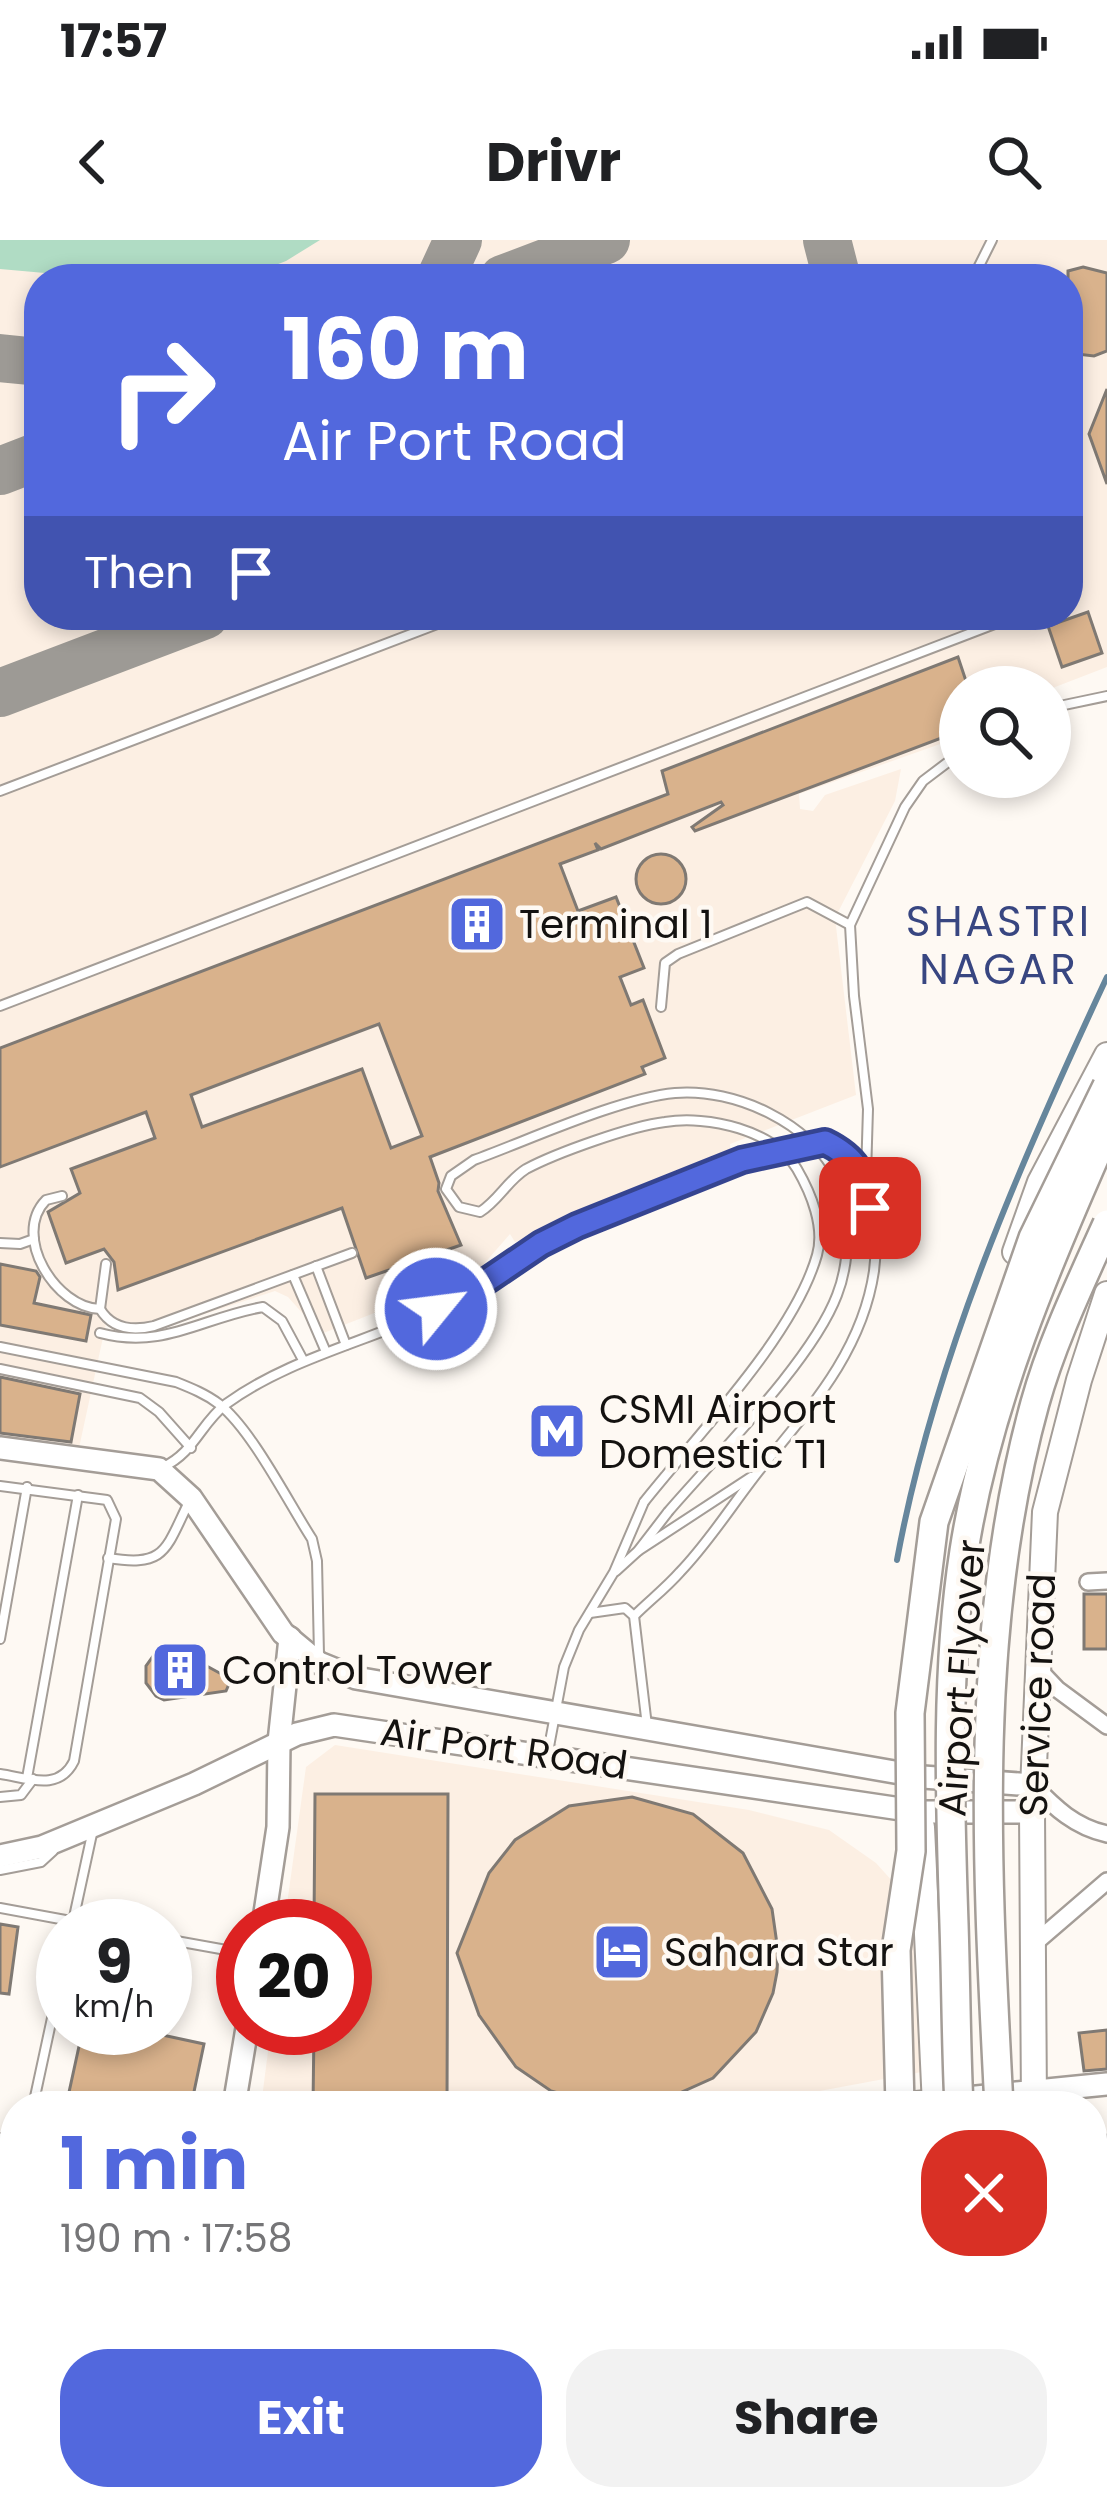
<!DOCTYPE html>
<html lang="en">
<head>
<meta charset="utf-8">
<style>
  :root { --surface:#fff; --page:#f2f2f2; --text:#202124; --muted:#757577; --accent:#5268dd }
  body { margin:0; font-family:Poppins,sans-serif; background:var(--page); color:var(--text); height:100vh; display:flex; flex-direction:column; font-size:45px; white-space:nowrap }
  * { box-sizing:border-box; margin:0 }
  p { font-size:39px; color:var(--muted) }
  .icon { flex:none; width:66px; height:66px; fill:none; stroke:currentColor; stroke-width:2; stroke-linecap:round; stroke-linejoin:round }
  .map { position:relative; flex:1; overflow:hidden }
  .details { position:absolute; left:0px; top:1851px; width:1107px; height:420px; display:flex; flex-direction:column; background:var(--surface); border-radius:48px 48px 0 0; box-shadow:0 6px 18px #0003 }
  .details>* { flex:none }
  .guide { position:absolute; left:24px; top:24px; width:1059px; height:366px; border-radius:48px; box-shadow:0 6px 18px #0003; background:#5268dd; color:#fff; overflow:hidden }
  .buttons { position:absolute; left:939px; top:426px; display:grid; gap:24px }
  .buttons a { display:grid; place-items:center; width:132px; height:132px; border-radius:50%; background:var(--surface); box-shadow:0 6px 18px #0003; font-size:60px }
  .speed { position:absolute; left:36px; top:1659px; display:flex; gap:24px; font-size:60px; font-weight:700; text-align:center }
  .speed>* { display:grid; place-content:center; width:156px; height:156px; border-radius:50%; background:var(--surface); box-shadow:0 6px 18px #0003; line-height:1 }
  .speed small { font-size:30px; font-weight:400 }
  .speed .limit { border:18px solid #d22; background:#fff; color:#111 }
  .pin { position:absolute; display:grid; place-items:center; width:102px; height:102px; color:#fff; margin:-51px; border-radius:24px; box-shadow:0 6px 18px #0006 }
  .me { position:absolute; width:132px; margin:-66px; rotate:61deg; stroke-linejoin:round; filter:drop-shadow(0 0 9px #0008) }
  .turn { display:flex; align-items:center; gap:42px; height:252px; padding:0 60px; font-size:54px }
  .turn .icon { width:156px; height:156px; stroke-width:2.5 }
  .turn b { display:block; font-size:84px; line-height:102px }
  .then { display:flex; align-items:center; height:114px; padding:0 60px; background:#0003; gap:24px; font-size:45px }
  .round { display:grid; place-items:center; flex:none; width:126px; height:126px; border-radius:48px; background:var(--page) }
  .summary { display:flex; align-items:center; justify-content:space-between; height:204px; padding:0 60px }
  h1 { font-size:72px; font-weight:700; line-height:90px; color:var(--accent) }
  .action { display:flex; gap:24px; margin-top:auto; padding:24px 60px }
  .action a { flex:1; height:138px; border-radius:48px; background:var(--accent); color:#fff; font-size:48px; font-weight:700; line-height:138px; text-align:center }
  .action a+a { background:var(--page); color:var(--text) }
  .status { display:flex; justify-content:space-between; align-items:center; height:84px; padding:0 60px; background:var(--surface); direction:ltr }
  .status svg { height:33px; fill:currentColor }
  header { display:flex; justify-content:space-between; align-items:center; height:156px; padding:0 60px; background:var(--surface); font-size:54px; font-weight:700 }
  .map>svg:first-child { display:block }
</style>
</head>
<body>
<div class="status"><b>17:57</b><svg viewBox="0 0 49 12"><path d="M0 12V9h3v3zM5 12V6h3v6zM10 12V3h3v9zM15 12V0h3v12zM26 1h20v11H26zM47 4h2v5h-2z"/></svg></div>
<header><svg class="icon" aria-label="back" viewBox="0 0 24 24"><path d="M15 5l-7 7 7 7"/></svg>Drivr<svg class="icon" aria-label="search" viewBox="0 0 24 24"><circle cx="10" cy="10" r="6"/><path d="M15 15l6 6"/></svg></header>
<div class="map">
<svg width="1107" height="2271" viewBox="0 0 1107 2271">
  <rect width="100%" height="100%" fill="#fef9f3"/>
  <g fill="#fcefe3" fill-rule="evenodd">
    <path d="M0,0H1107V427L1050,449L960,447V497L799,554L800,569L813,571L825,555L901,529L895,561L835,678L856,855L730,904L731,917L515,1002L510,994L476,1033L321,1094L288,1057L275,1051L149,1092L107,1079L77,1217L0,1203ZM39,39H1068V375H39Z"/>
    <polygon points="335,1505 749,1570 829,1590 876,1623 894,1643 914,1693 927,1831 739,1866 261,1866 271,1788 345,1788 345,1686 284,1686 306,1527"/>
  </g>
  <polygon fill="#b0dcc4" points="0,0 320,0 286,21 240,39 112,39 0,29"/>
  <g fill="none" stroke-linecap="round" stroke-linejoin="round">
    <path stroke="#66869c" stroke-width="6" d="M897,1320C934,1119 1021,921 1107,737"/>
    <g stroke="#9d9a95" stroke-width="48">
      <polyline points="827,0 837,39"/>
      <polyline points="440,39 458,0"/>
      <polyline points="503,39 606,0"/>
      <polyline points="0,118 39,122"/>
      <polyline points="0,231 39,216"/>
      <polyline points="0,453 205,375"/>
    </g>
  </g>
  <g fill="#d9b28c" stroke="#7f7973" stroke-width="3" fill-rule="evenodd">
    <polygon points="1083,27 1107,33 1107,111 1094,116 1068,113 1068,31"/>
    <polygon points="1107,149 1107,244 1089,194"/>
    <polygon points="1088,372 1102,413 1062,427 1048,386"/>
    <path d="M958,417L968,447H960V491L695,591L692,587L723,565L721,562L601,609L595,603L598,610L560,624L578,671L616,657L644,728L620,737L631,765L643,760L665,818L642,827L645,834L430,917L439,943L438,951L461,1005L366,1038L342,968L118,1050L114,1022L104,1009L66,1023L48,972L80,953L71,929L155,898L146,872L0,927V808L668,554L662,531ZM379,784L422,896L391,908L362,829L202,887L191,855Z"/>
    <circle cx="661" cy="639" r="25"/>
    <polygon points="0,1024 36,1031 40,1037 34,1063 91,1075 86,1101 0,1085"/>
    <polygon points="0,1137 80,1154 71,1202 0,1193"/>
    <rect x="1084" y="1354" width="23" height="55"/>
    <polygon points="172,1407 225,1436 229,1444 226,1451 164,1460 156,1456 146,1443 146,1426 156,1412"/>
    <polygon points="315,1554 448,1554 447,1866 313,1866 314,1788 345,1788 345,1686 314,1686"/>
    <polygon points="632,1557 693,1574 743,1613 772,1669 778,1711 777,1732 773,1753 756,1792 713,1838 655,1864 603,1866 551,1851 516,1827 479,1775 457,1713 489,1633 515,1600 569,1566"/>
    <polygon points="0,1684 18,1687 9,1754 0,1753"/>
    <polygon points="83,1788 130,1788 204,1804 191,1866 66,1866"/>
    <polygon points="1107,1790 1107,1829 1084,1831 1079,1793"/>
    <polygon points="1107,1895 1107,2009 1092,2012 1092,1899"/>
    <polygon points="0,2011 15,2018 15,2160 0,2153"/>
    <polygon points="1107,2049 1107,2085 1092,2089 1092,2054"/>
    <polygon points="506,2256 650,2256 632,2271 497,2271"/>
    <polygon points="789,2256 826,2256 827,2271 788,2271"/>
  </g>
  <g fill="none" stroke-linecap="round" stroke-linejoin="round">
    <defs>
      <g id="lane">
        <polyline points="977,39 978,28 992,0"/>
        <polyline points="1068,299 1077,322 1068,352"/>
        <polyline points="1050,468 1107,456"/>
        <polyline points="0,551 461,375"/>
        <polyline points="0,766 1018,375"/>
        <polyline points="661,767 665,723 678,714 807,662 850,685"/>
        <polyline points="866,935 868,869 854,756 850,685 905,567 923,541 960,513"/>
        <path d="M62,956L46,960C11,996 56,1068 100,1069C112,1089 133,1091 154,1086L352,1013"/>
        <polyline points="0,1003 20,1004 34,999"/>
        <polyline points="316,1026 346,1105"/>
        <polyline points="293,1035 326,1112"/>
        <polyline points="100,1069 106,1024"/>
        <path d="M100,1093C164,1110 203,1077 263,1067L282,1081L303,1120"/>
        <path d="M0,1107L176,1142C191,1148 206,1154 219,1164C252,1190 288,1262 312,1299L317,1321L319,1415"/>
        <polyline points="0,1129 140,1158 159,1172 191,1208"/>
        <path d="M163,1227C194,1213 201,1183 226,1164C288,1119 363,1103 432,1071C471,1052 503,1026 540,1005C582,981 789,893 829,904C875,917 879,992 874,1031C862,1113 808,1170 758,1232C732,1265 709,1302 680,1332C666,1348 649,1361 634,1376"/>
        <path d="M0,1246L107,1260L116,1279L74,1521C59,1552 28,1538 0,1534"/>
        <polyline points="638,1311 751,1237"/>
        <path d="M108,1318C165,1327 165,1311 188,1264"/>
        <polyline points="616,1331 638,1311 668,1272"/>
        <polyline points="590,1373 625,1368 634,1376 647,1486"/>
        <polyline points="0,1399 27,1247"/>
        <polyline points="548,1512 564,1427 579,1390 614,1332 644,1262"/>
        <polyline points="27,1538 78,1255"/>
        <polyline points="0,1557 21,1555 33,1539"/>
        <polyline points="0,1630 41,1622 53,1611"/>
        <polyline points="0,1668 98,1686"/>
        <polyline points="72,1686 92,1594"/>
        <polyline points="165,1699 243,1713"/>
        <polyline points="33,1866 63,1727"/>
        <polyline points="0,1898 15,1901"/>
        <polyline points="890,2256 890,2271"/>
        <polyline points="780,2271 781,2256"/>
      </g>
      <g id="street">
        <polyline points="1088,1342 1107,1341"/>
        <polyline points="1038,1429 1057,1449 1107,1486"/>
        <path d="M1033,1545C1055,1568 1075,1587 1107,1594"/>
        <polyline points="1035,1703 1107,1641"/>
        <polyline points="1107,2097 1100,2099 1107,2157"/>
        <polyline points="684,2256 686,2271"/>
      </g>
      <g id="secondary">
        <polyline points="0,1208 159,1229 191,1258 283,1393 319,1423 356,1438 923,1537 1033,1545"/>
        <polyline points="0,1616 42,1607 194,1544 297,1494 334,1485 921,1572 1032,1572"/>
        <polyline points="263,1686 278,1587 279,1502 290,1398"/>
        <polyline points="234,1866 247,1788"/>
        <polyline points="886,1866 1107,1844"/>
        <polyline points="175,2271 180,2256"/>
      </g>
      <g id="primary">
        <polyline points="1015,1012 1040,942 1107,815"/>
        <polyline points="922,1587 935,1866"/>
        <polyline points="1034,1866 1032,1572 1045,1272 1079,1140 1107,1054"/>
        <polyline points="941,2256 941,2271"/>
        <polyline points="1043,2256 1044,2271"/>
      </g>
      <g id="highway">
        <polyline points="912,2256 912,2271"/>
        <polyline points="973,2256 973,2271"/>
        <polyline points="1008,2271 1008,2256"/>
      </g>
    </defs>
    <use href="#lane" stroke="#a49d97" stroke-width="12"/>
    <use href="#street" stroke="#a49d97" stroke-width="20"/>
    <use href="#secondary" stroke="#a49d97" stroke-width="26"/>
    <use href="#primary" stroke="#a49d97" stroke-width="28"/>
    <use href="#highway" stroke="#a49d97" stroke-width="32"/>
    <use href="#lane" stroke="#fff" stroke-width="8"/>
    <use href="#street" stroke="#fff" stroke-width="15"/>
    <use href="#secondary" stroke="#fff" stroke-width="21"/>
    <use href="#primary" stroke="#fff" stroke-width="24"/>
    <use href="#highway" stroke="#fff" stroke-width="27"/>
    <defs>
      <path id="lane-bridge" d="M644,1262C697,1195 794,1096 817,1015C825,987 811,953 797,929C774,890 708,875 665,882C631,886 556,913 526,929C507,941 499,960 480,972L459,967L446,949L451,936L474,920C529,900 620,858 675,853C736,848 810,883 838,938C853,968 849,1025 837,1055C812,1121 716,1216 668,1272"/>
      <g id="highway-bridge">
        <polyline points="900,1866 896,1710 911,1611 910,1473 934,1282 1033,998 1107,846"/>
        <path d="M959,1866C956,1805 956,1745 954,1684C950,1560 945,1433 964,1311C987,1164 1047,1024 1107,889"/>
        <path d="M999,1866C987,1633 972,1390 1035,1163C1052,1102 1081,1042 1107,984"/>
      </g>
    </defs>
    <use href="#lane-bridge" stroke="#a49d97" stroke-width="12" stroke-linecap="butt"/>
    <use href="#highway-bridge" stroke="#a49d97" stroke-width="32" stroke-linecap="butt"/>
    <use href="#lane-bridge" stroke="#fff" stroke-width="8"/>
    <use href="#highway-bridge" stroke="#fff" stroke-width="27"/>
  </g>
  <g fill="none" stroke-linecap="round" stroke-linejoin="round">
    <defs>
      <path id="route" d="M436,1069L470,1052L541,1004L577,986L742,920L825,902C856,917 865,934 870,968"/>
    </defs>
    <use href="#route" stroke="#354490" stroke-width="30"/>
    <use href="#route" stroke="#5268dd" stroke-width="21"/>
  </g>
  <defs>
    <symbol id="building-square" viewBox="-11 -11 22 22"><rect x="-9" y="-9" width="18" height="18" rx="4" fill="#5268dd" stroke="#fef9f3"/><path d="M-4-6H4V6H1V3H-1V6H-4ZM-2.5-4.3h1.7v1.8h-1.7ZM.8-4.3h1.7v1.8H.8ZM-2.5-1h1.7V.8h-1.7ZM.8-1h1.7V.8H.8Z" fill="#fff"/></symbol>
    <symbol id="metro-square" viewBox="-11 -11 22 22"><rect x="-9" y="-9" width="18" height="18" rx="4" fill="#5268dd" stroke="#fef9f3"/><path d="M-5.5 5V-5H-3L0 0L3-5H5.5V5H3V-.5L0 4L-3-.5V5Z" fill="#fff"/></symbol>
    <symbol id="hotel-square" viewBox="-11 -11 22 22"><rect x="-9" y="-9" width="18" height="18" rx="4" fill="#5268dd" stroke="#fef9f3"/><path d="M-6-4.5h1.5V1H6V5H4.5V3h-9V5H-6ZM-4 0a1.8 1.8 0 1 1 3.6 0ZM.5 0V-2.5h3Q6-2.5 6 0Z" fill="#fff"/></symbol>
  </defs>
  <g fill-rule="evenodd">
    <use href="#building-square" x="444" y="651" width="66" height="66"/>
    <use href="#metro-square" x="524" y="1158" width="66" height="66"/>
    <use href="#building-square" x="147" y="1397" width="66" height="66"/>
    <use href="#hotel-square" x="589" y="1679" width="66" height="66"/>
  </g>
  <g text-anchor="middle" stroke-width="9" stroke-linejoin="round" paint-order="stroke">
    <g font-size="39" fill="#141210" stroke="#fef9f3" text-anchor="start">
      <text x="519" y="698">Terminal 1</text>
      <text x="599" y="1183">CSMI Airport<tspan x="599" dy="45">Domestic T1</tspan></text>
      <text x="222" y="1444">Control Tower</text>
      <text x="664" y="1726">Sahara Star</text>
    </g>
    <g font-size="39" fill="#141210" stroke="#fef9f3">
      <text transform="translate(961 1438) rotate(-86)" y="14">Airport Flyover</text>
      <text transform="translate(1037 1455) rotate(-88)" y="14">Service road</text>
      <text transform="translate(504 1508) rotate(8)" y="14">Air Port Road</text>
    </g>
    <g font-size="42" letter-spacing="3" fill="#384681" stroke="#fef9f3">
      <text x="999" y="696">SHASTRI<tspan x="999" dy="48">NAGAR</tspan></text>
    </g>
  </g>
</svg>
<div class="buttons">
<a><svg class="icon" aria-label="search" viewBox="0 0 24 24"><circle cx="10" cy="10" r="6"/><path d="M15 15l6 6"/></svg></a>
</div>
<div class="speed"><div>9<small>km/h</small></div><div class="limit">20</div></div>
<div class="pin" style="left:870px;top:968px;background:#d93025"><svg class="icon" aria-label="arrive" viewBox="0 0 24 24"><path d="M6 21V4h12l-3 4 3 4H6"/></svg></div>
<svg class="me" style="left:436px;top:1069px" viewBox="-20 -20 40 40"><circle r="17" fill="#5268dd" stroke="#fff" stroke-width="3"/><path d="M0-11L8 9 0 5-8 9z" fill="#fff"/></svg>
<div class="guide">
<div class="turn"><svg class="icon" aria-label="right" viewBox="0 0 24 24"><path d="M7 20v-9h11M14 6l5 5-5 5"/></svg><div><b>160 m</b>Air Port Road</div></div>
<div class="then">Then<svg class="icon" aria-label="arrive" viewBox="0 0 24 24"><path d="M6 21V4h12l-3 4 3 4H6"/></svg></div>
</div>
<section class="details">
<div class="summary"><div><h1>1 min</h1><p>190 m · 17:58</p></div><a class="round" style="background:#d93025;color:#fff"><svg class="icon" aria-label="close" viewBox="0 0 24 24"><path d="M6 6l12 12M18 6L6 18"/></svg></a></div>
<div class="action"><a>Exit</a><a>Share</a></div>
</section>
</div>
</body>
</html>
